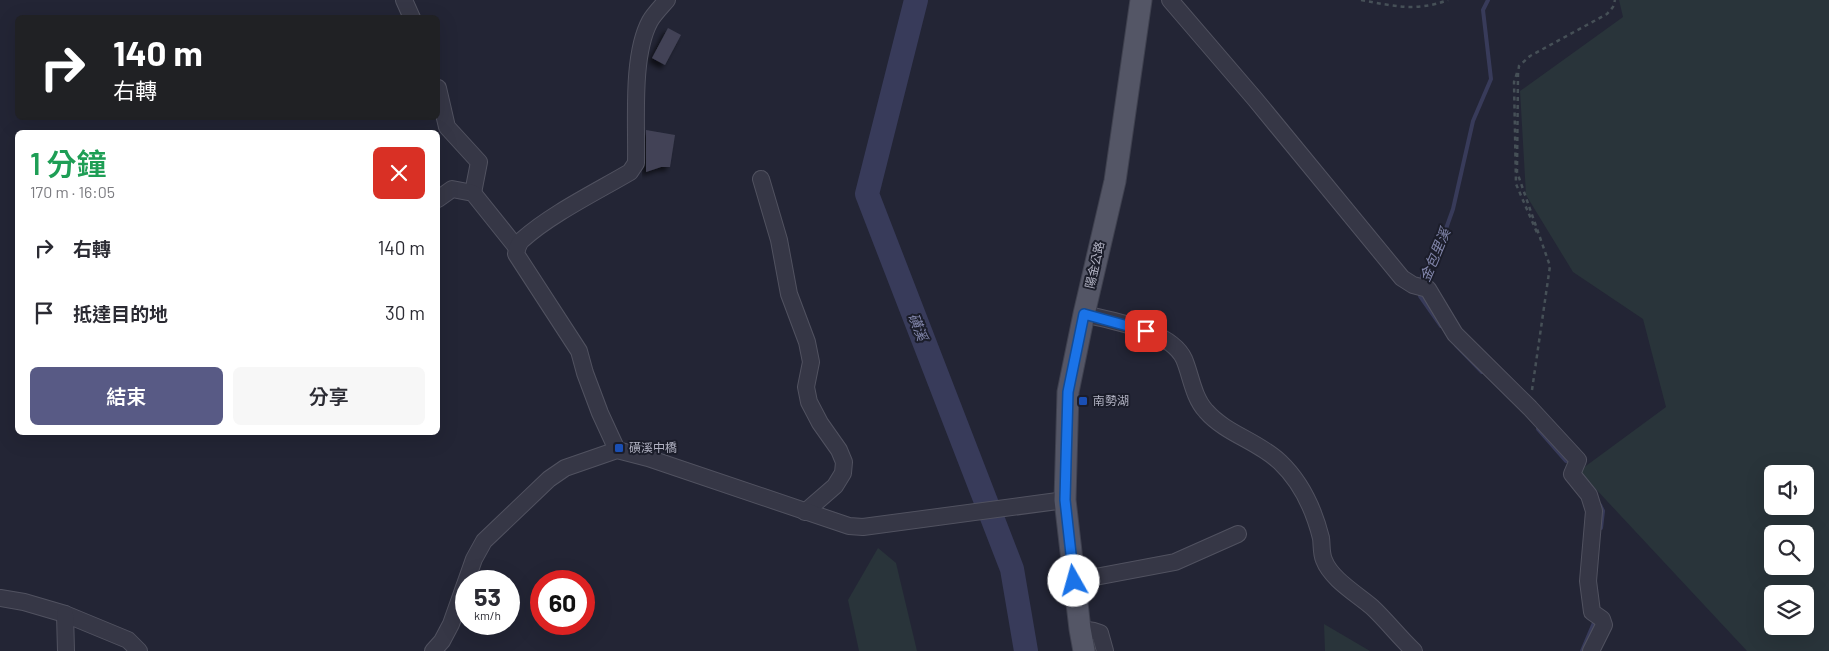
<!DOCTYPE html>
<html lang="zh-TW">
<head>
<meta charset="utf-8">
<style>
  :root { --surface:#fff; --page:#f7f7f7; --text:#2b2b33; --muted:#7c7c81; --accent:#585a85 }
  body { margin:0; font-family:Barlow,"Noto Sans TC",sans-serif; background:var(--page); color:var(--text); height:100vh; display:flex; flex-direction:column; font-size:19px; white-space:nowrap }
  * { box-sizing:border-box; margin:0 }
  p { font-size:16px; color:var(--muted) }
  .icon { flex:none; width:28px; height:28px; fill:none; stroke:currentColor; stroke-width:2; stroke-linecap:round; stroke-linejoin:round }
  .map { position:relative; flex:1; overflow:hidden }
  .panel { position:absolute; left:15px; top:130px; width:425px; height:305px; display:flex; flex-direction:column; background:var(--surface); border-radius:8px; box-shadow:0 5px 20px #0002 }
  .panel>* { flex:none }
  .top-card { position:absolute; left:15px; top:15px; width:425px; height:105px; border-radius:8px; box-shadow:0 5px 20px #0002; background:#202124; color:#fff; overflow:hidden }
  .buttons { position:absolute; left:1764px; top:465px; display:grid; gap:10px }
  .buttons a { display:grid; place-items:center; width:50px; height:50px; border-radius:8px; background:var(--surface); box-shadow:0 5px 20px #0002; font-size:25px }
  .speed { position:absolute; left:455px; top:570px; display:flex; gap:10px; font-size:25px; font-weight:700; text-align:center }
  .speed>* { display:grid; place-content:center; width:65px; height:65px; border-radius:50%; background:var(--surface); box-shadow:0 5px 20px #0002; line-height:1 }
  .speed small { font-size:12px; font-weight:400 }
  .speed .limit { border:8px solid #d22; background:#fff; color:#111 }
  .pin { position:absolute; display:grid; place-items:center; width:42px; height:42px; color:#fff; margin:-21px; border-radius:10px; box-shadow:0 2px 8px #0006 }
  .me { position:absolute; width:55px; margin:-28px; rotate:353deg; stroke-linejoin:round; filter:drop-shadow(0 0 4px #0008) }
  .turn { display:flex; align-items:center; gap:18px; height:105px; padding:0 15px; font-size:22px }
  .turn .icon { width:65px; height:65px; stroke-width:2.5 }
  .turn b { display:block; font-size:35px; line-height:42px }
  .round { display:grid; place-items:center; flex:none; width:52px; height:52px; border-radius:8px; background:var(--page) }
  .headline { display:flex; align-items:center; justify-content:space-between; height:85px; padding:0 15px }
  h1 { font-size:30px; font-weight:600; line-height:38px; color:#1e9e55 }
  .action { display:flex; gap:10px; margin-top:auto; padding:10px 15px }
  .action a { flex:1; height:58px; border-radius:8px; background:var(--accent); color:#fff; font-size:20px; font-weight:600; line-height:58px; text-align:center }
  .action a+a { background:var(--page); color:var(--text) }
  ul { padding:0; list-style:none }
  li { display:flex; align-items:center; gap:15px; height:65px; padding:0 15px }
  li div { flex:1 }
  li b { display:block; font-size:19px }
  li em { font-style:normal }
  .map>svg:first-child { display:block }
</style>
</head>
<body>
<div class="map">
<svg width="1829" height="651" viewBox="0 0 1829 651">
  <defs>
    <filter id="shadow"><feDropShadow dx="-4" dy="4" stdDeviation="2.5" flood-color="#0009"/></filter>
  </defs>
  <rect width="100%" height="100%" fill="#232535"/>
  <g fill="#29343a" fill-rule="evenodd">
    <path d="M1619,0H1829V651H1747L1579,471L1666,407L1643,319L1573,272L1526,195L1520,91L1623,17ZM1772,474H1805V506H1772ZM1772,534H1805V566H1772ZM1772,594H1805V626H1772Z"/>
    <polygon points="878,548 896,563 917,651 859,651 848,600"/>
    <polygon points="1324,624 1370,651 1325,651"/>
  </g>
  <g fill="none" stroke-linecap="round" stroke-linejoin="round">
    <g stroke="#383b5a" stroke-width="4">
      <polyline points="1421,283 1422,276 1443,237 1453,209 1473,121 1491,79 1483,10 1488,0"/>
      <polyline points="1420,292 1420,296 1441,326"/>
      <polyline points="1456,345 1482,372"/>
      <polyline points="1538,429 1566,461"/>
      <polyline points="1600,505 1603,511 1601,528"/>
      <polyline points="1582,651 1596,618"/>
    </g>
    <polyline stroke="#383b5a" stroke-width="24" points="916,0 867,194 1012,569 1026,651"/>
  </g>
  <g fill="#424356" filter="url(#shadow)">
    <polygon points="668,28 681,35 665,65 652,58"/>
    <polygon points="646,130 675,135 670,167 661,167 646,172"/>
  </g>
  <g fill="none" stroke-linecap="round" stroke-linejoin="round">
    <defs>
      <g id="minor">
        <polyline points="404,0 412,18"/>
        <polyline points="1170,0 1255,99 1402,278 1413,285 1428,289 1455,334 1530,408 1578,460 1572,474 1589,495 1594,511 1588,581 1592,612 1602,619 1604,625 1591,651"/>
        <polyline points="438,88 447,127 479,162 473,193"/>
        <polyline points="761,179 779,240 789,294 807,342 811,362 806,387 809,402 820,423 839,450 844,462 843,473 835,486 805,512"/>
        <polyline points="438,199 452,189 473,193 517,248"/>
        <path d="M1084,314C1112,321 1171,330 1184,359C1191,375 1193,397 1206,411C1226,434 1258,441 1280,462C1302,483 1314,510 1321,538C1322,545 1321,553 1324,560C1331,579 1357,594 1372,607C1387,621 1399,637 1414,651"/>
        <path d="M617,450L600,413L585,373L579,351L516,254C517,249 518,244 522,240C551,214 596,192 630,172L636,163C637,123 631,56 650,21C654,14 661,7 667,0"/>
        <polyline points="1074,581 1175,562 1238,534"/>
        <polyline points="0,598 24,602 65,614 128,640 139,651"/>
        <polyline points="65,614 66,651"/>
        <polyline points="1080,629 1094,631 1100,633 1105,651"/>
        <polyline points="433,651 442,641 451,624 474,559 484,541 549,479 565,468 617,450 648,458 849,526 863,527 1065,500"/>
      </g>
      <polyline id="major" points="1084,651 1080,629 1065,500 1068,392 1084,314 1115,181 1141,0"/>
    </defs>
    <use href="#minor" stroke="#515260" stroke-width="18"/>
    <use href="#major" stroke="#3f414f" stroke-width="23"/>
    <g stroke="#465057" stroke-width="2.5" stroke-dasharray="4 4" stroke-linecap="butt">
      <path d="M1361,0C1394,6 1416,12 1448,0"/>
      <polyline points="1517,73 1514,82 1516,184 1538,235"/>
      <polyline points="1532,390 1550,266 1517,172 1518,74 1519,66 1530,56 1607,14 1613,7 1615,0"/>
    </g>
    <use href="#minor" stroke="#363746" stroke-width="16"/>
    <use href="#major" stroke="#545666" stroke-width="21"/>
  </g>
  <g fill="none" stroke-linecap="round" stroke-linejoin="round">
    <defs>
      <polyline id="route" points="1074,581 1065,500 1066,461 1068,392 1084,314 1146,331"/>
    </defs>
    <use href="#route" stroke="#114b97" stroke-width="12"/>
    <use href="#route" stroke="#1a73e8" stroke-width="9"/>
  </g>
  <g fill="#1a4fb4" stroke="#1b1d2a" stroke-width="2">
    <rect x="1078" y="396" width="10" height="10" rx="2.5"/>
    <rect x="614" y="443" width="10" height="10" rx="2.5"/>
  </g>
  <g text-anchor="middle" stroke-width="4" stroke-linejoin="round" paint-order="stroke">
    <g font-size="12" fill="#b1b2c2" stroke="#1b1d2a">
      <text transform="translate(1095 265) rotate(-77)" y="4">陽金公路</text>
    </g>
    <g font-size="12" fill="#b1b2c2" stroke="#1b1d2a" text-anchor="start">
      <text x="1093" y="405">南勢湖</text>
      <text x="629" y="452">磺溪中橋</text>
    </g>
    <g font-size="14" font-style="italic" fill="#8387ac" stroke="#1b1d2a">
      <text transform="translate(1435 255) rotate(-67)" y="5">金包里溪</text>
      <text transform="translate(918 327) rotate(69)" y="5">磺溪</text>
    </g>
  </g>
</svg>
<div class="buttons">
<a><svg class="icon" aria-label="sound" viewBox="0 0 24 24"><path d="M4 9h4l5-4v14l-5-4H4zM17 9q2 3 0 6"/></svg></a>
<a><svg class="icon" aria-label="search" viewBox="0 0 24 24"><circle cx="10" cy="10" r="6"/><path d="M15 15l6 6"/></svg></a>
<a><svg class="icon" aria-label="layers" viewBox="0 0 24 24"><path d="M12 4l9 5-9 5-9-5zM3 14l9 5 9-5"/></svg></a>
</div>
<div class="speed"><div>53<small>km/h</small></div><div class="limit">60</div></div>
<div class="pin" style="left:1146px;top:331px;background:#d93025"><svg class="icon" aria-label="arrive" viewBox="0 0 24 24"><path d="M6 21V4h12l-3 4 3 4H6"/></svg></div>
<svg class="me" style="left:1074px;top:581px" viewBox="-20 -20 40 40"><circle r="19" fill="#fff"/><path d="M0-13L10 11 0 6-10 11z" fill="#1a73e8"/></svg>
<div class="top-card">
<div class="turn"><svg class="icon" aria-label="right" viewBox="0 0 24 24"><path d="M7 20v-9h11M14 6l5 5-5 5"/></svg><div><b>140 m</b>右轉</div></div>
</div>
<section class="panel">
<div class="headline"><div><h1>1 分鐘</h1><p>170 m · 16:05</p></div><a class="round" style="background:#d93025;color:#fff"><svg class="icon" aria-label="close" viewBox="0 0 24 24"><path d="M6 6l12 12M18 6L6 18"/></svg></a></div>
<ul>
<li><svg class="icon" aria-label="right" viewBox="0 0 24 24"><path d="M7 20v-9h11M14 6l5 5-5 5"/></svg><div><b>右轉</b></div><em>140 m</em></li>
<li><svg class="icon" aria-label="arrive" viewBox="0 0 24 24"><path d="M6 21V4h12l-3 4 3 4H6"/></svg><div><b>抵達目的地</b></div><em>30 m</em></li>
</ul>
<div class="action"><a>結束</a><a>分享</a></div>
</section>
</div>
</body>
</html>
